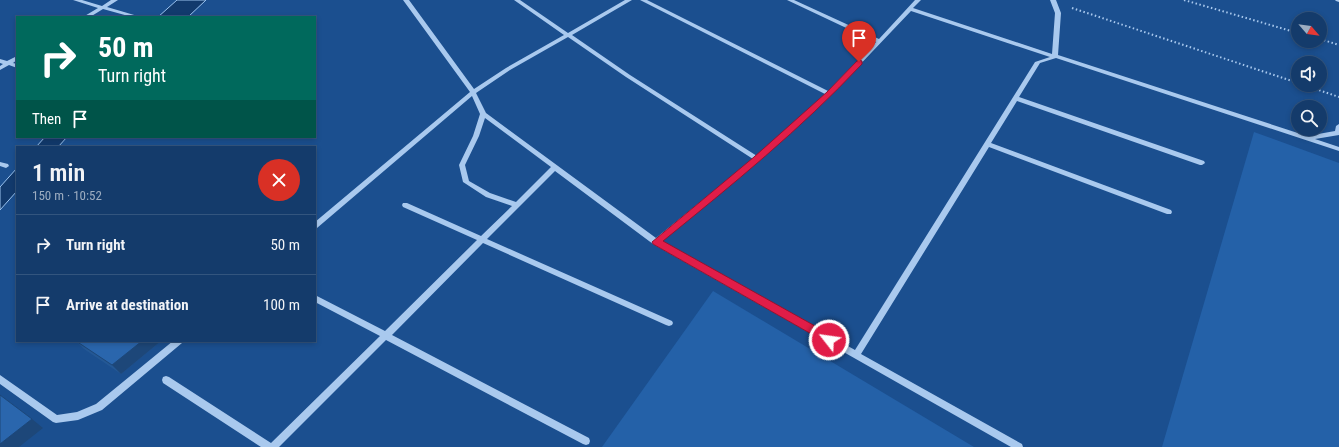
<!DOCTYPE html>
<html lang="en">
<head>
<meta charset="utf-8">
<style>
  :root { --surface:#143b6b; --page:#214673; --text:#f1f3f6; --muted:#9dadc1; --line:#33557e }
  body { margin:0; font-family:"Roboto Condensed",sans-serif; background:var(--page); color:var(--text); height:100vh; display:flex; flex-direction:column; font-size:15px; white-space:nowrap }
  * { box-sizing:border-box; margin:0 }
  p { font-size:13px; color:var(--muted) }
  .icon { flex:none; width:22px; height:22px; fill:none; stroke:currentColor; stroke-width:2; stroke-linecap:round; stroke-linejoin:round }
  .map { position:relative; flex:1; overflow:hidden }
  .sheet { position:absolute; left:16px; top:146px; width:300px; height:196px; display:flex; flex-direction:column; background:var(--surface); border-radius:0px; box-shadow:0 2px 6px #0003,0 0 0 1px var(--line) }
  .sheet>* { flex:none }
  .banner { position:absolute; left:16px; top:16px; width:300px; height:122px; border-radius:0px; box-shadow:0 2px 6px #0003,0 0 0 1px var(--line); background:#00695c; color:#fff; overflow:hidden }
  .needle { width:26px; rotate:118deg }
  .fabs { position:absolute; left:1291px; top:12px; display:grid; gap:8px }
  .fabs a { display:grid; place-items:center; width:36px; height:36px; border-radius:50%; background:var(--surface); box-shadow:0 2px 6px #0003,0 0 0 1px var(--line); font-size:20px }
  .pin { position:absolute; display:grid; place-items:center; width:34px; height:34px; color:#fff; margin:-41px -17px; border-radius:50% 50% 50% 0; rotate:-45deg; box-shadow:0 0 4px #0007 }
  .pin .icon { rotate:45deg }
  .me { position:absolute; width:44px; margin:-22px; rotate:300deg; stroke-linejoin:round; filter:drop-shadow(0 0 3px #0008) }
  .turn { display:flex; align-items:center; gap:14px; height:84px; padding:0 16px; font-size:18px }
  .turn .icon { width:52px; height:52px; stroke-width:2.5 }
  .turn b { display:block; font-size:28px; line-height:34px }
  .then { display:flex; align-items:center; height:38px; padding:0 16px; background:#0003; gap:8px; font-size:15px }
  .round { display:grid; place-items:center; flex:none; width:42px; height:42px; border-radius:21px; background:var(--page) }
  .headline { display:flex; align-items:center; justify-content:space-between; height:68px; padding:0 16px }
  h1 { font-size:24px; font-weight:600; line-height:30px }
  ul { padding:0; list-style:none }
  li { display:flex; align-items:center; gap:12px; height:60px; padding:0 16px; border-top:1px solid var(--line) }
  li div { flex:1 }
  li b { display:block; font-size:15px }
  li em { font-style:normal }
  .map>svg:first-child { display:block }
</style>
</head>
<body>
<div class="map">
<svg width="1339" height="447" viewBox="0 0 1339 447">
  <rect width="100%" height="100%" fill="#1b4f8f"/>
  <g fill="#2461a8">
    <polygon points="1254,132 1339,163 1339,447 1162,447"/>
    <polygon points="713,291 974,447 602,447"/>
  </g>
  <g fill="#123a6d" stroke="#9cc4f0">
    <polygon points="177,0 206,0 188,17 158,17"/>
    <polygon points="45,137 67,137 58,147 36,147"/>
    <polygon points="17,168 17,191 0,210 0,187"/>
  </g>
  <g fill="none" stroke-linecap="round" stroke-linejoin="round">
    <g stroke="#a9c9ee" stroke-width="2" stroke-dasharray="1.5 2.5" stroke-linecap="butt">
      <polyline points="1184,0 1298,33"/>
      <polyline points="1072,8 1298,83"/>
      <polyline points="1320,39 1339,45"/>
      <polyline points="1304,85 1339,97"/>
    </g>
    <g fill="#a9c9ee" fill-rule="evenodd">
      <polygon points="73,0 82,0 102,6 111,0 118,0 107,7 141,17 132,17 103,9 90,17 83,17 98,8"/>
      <path d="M403,0H409L474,89L506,68L564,35L514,0H520L568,33L625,0H632L572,35L630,75L757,156L825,94L640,0H647L828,91L876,42L787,0H794L879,39L915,0H921L913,8L1052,54L1055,13L1050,0H1056L1061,13L1058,55L1307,136L1335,131L1336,126L1339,124V135L1315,139L1339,147V151L1056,58L1040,63L1019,97L1204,161L1205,163L1202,165H1200L1017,101L991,143L1171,210L1172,212L1171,214H1167L989,147L861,354L1022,444L1023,447H1011L653,244L555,171L487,239L672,321L673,323L672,325L669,326L666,325L483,243L392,335L589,438L590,441L589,444L586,445L583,444L386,340L279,447H261L163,383L162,380L163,377L166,376L169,377L271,443L380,336L315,302V295L385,331L477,240L403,207L402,205L403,203H407L481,236L512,206L486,197L463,182L459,165L473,136L480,114L472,96L317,228L315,229V222L470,92ZM911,11L1050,57L1035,62L855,350L661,242L759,161L831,95ZM568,37L626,77L753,159L656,238L486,113L476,93L510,70ZM485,118L551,167L516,202L490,193L469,181L465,165L479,136Z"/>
      <polygon points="1335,0 1339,0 1339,2 1336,1"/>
      <polygon points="17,56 17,60 13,63 17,64 17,68 9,65 0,70 0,66 3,64 0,63 0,59 7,61"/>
      <polygon points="0,162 8,164 9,166 6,168 0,166"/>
      <polygon points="173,341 183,341 182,343 102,410 78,420 56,423 53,422 0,384 0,375 57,415 77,412 96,404"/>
    </g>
  </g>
  <polygon fill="#245895" points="76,341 161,341 121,374 84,349"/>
  <g fill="#1d4779">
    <polygon points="142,341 161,341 121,374 112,365"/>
    <polygon points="32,419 43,428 19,447 0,447 0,444"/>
  </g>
  <g fill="#2a66ad" stroke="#1d4779">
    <polygon points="76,341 142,341 112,365"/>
    <polygon points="0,395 32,419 0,444"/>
  </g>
  <path fill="#e11d48" stroke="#92132f" d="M859,60L862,61V64C801,129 732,185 663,241L833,336L835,340L833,343L829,344L653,244L652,242L754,157L827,92L857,61Z"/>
</svg>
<div class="fabs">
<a><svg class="needle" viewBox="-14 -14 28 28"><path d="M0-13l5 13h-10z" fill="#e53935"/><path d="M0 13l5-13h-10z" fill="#9dadc1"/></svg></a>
<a><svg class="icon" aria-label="sound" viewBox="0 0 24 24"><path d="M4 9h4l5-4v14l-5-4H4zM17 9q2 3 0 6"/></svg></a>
<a><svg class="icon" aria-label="search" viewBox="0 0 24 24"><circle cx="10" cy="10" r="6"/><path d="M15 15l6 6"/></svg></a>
</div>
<div class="pin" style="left:859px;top:62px;background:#d93025"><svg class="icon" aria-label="arrive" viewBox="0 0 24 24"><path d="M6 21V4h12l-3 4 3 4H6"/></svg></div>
<svg class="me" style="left:829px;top:340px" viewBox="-20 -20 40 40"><circle r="17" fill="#e11d48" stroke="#fff" stroke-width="3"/><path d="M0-11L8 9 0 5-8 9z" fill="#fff"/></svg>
<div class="banner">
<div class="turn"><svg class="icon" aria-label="right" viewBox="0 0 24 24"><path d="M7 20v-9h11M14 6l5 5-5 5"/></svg><div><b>50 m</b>Turn right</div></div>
<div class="then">Then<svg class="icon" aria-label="arrive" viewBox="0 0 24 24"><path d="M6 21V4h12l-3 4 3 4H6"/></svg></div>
</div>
<section class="sheet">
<div class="headline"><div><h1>1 min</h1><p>150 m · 10:52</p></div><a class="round" style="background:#d93025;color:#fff"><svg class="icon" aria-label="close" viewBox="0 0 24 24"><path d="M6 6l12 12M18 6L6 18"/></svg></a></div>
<ul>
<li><svg class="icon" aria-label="right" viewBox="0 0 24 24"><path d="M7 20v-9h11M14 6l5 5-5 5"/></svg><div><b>Turn right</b></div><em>50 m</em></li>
<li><svg class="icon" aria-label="arrive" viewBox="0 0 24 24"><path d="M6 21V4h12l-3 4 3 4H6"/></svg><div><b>Arrive at destination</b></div><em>100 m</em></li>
</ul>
</section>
</div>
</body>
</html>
